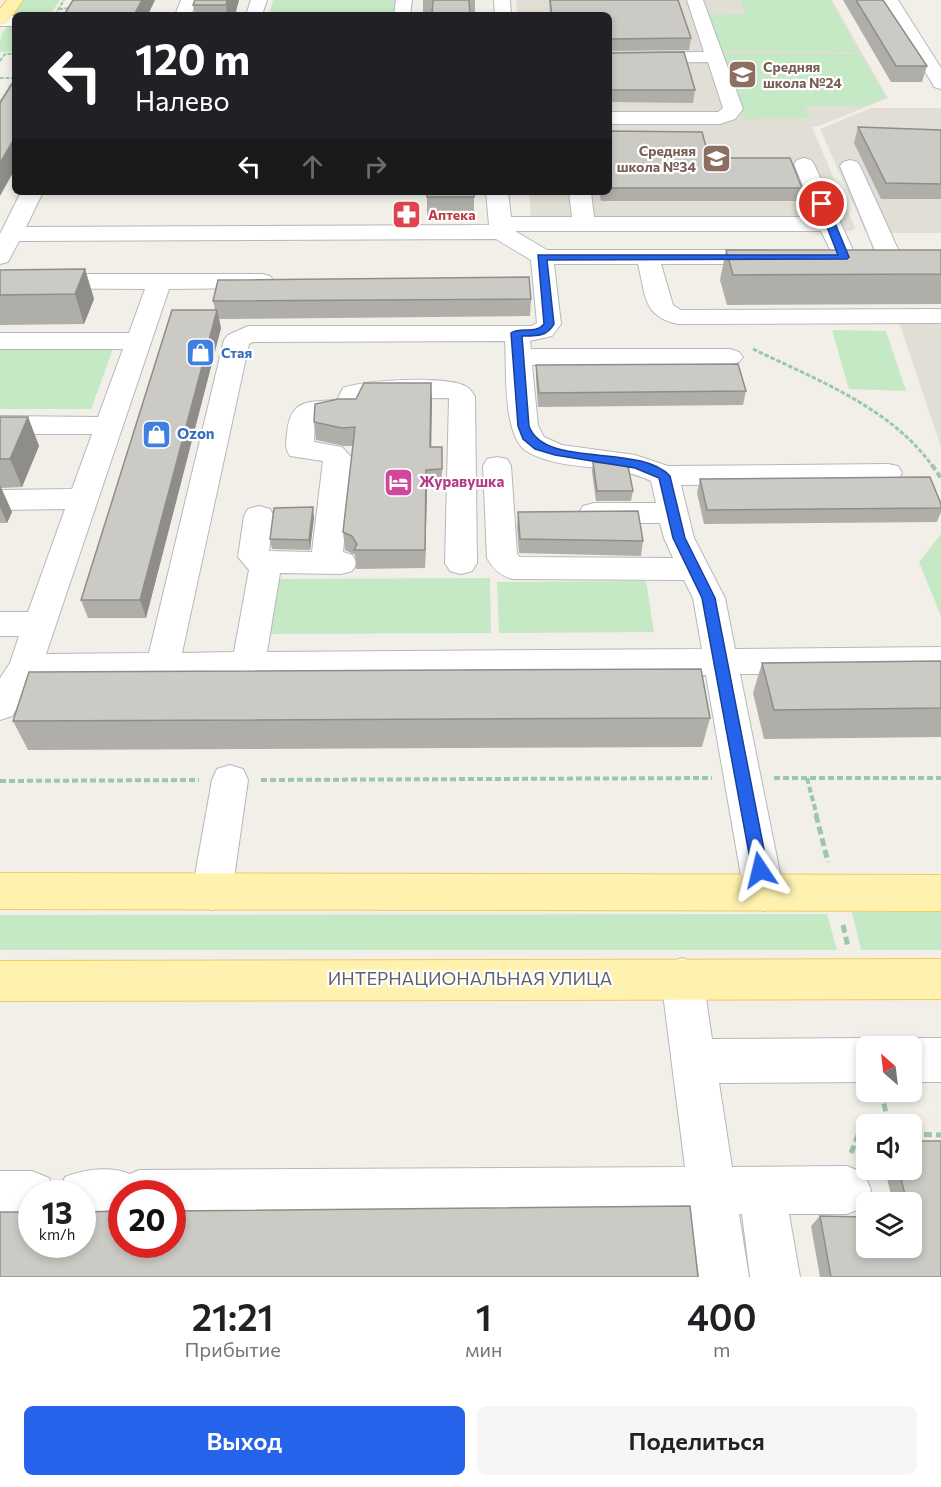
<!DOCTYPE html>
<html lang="ru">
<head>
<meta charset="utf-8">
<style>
  :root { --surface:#fff; --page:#f6f6f6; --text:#202124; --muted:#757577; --accent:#2563eb }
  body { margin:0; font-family:Commissioner,sans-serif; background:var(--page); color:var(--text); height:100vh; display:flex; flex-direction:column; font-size:22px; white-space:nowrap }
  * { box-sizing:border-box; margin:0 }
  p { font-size:20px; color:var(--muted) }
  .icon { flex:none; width:33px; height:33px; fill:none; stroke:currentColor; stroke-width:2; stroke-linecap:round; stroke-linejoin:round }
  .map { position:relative; height:1277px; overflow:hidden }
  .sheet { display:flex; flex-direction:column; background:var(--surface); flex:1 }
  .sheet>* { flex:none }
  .guide { position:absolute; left:12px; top:12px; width:600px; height:183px; border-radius:9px; box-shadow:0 3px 9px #0003; background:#202124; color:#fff; overflow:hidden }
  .needle { width:39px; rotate:332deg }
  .buttons { position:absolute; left:856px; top:1036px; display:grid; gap:12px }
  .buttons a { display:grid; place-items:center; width:66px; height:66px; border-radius:9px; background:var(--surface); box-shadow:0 3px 9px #0003; font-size:30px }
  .speed { position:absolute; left:18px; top:1180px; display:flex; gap:12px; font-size:30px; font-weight:700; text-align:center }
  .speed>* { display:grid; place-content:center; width:78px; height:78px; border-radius:50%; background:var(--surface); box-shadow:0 3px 9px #0003; line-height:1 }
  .speed small { font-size:15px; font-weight:400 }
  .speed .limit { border:9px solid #d22; background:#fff; color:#111 }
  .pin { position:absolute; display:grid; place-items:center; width:51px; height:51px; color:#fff; margin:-26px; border:3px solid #fff; border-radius:50%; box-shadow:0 2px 6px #0007 }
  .me { position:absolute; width:66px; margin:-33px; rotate:350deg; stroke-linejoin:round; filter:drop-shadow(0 0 4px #0008) }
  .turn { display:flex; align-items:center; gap:21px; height:126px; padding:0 24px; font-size:27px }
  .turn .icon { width:78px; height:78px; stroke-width:2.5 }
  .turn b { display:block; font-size:42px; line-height:51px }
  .lanes { display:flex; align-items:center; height:57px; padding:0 24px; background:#0003; justify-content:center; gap:30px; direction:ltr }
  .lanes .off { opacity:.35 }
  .eta { display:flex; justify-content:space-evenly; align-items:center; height:102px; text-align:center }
  .eta b { font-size:36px; font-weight:600; line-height:42px }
  .cta { display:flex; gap:12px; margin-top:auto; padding:12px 24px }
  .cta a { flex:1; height:69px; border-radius:9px; background:var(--accent); color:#fff; font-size:24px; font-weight:600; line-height:69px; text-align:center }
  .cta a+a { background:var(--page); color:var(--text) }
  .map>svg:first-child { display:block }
</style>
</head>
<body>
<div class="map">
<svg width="941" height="1277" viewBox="0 0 941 1277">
  <rect width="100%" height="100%" fill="#f1efe8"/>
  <g fill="#e1ded6">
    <polygon points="516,0 832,0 888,98 819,126 812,127 855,228 852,231 535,231 531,220 529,192 609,192 609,15 517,15"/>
    <polygon points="871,108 941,108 941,233 866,233 820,129"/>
    <polygon points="899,322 941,322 941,447"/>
  </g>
  <g fill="#c5e8c5">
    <polygon points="23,0 60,0 50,15 13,16"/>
    <polygon points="273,0 397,0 396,15 269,15"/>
    <polygon points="740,0 830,0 859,52 717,51 703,15 746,14"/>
    <path d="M15,24V52H0C0,38 0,28 15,24Z"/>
    <polygon points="718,53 860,54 886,97 864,106 805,106 809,118 743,119"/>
    <polygon points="832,330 886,331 906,391 849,389"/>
    <polygon points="0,346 114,346 91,409 0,409"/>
    <polygon points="941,534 941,616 919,562"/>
    <polygon points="490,578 491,633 267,634 275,579"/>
    <polygon points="646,581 654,632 499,633 497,582"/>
    <polygon points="852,912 941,912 941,950 861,950"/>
    <polygon points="827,914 837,950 0,950 0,915"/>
  </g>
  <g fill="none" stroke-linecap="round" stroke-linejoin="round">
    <defs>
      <g id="minor">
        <polygon points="181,0 197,0 191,15 175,15"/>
        <polygon points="251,0 267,0 262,15 246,15"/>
        <polygon points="396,0 412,0 410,15 394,15"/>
        <polygon points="494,0 510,0 511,15 495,15"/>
        <polygon points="687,0 703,0 743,109 735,119 720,124 609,124 609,112 718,112 723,108 708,62 609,63 609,53 704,52"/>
        <polygon points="882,0 898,0 941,68 941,89 934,87 932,83"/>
        <rect x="0" y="16" width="15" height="10"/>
        <path d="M804,158L811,160L814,164L856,257L852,262L844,264L836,262L821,231H515L547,250H769L777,252L781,257L777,262L769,264H661L673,305L681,310L941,309V323L678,324C642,316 646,295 638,264H554L561,324L552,336L530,341L531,349H730L739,352L743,357L739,362L730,365H532L538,426L544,437L562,445L635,455L668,466L888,464L898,466L902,473L898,480L888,482L681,485L694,538L725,598L735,649L941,647V673L740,674L784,893L778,906L764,911L750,906L744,893L706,675L35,680L12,716L0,720V678L10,663L19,636H0V612H28L65,509L0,510V490L72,489L92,434H0V416L98,417L123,349H0V333H129L145,289L0,288V274H262L270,276L274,281L270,286L262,288L169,289L46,654L149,653L224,340L228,335L248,326H531L537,323L531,260L496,239L19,241L8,262L0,264V234L21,192H43L26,227L489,225L486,192H508L511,217H572L569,192H591L594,217H816L794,164L797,160ZM505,341C507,367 502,434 526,451C543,462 569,465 588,467C610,470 631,471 651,481L656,503H594L583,506L579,513L583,520L594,523H660L664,538L673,558L520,557L517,554L511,466L507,459L497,457L487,459L483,466L487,558C493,569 500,575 512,579L684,580L693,598L702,649L267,652L280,573L341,574L352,571L357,563L352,555L343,552L352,458L342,447L314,442L315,420L359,411L364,399L449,398L445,563L450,571L461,574L472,571L477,563L475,397C473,393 470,389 467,387C447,375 364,380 343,388L337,400C307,402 290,399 287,434C286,443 285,449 290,456L323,461L312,552L269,551L274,516L270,509L259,506L248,509L244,516L238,557L249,570L234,652L182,653L249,344L253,342Z"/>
        <polygon points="850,160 857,162 860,166 902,258 898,263 890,265 882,263 878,258 840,166 843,162"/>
        <polygon points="230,765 243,769 248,780 232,892 226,905 212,910 198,905 192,892 212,780 217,769"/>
        <path d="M682,958L697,964L703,978L712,1039L867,1038L884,1047H867V1082L719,1083L732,1167L847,1166L864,1173L871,1190L864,1207L847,1214H789L800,1277H750L742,1214H739L749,1277H699L691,1215L172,1218V1194H122V1218H82V1194H58L65,1177C84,1169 111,1166 130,1174L139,1170L685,1167L661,978L667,964Z"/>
        <polygon points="912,1038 941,1038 941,1082 912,1082 912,1047 895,1047"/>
        <polygon points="0,1171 32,1171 49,1178 55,1194 32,1194 32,1219 0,1219"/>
      </g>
      <g id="major">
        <polygon points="7,0 23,0 6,24 0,25 0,9"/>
        <polygon points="0,873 941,875 941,911 0,909"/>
        <polygon points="941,959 941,999 0,1001 0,961"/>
      </g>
    </defs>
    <use href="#minor" stroke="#b5b8bc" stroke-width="2"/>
    <use href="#major" stroke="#f2c960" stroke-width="2"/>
    <g stroke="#9cc7a9" stroke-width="2" stroke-dasharray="4 1.5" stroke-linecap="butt">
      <polyline points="59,9 73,8"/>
      <polyline points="55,15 64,0"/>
      <polyline points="0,61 5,54 15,54"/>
      <polyline points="0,78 15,78"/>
      <polyline points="0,102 15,79"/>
    </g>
    <path stroke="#9cc7a9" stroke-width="3" stroke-dasharray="4.5 2" stroke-linecap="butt" d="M753,349C815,379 892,408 933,467"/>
    <g stroke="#9cc7a9" stroke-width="4" stroke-dasharray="6 3" stroke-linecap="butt">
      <polyline points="932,465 941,478"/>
      <polyline points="774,778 941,778"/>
      <polyline points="807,778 817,816"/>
      <polyline points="261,780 712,778"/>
      <polyline points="0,781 199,780"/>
    </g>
    <g stroke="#9cc7a9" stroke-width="5" stroke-dasharray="8 4" stroke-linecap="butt">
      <polyline points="816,815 828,862"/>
      <polyline points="843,925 848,947"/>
      <polyline points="881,1092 889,1125"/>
      <polyline points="912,1134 941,1135"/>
      <polyline points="851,1153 859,1133 867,1133"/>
    </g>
    <use href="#minor" fill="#fff" fill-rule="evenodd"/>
    <use href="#major" fill="#fff2af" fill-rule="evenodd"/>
  </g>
  <g fill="#afaea9">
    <polygon points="239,0 235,15 195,15 193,5"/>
    <rect x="423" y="0" width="52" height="15"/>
    <polygon points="549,0 678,0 691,38 689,50 609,51 609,15 550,15"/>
    <polygon points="843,0 883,0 927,66 922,82 891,82"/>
    <polygon points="609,52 695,90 693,103 609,102"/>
    <polygon points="858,127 941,130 941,199 881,199 854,143"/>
    <polygon points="609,131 709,158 802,188 799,201 601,201 599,192 609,192"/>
    <rect x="427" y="192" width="47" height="29"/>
    <polygon points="726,250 941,250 941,304 727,305 720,280"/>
    <polygon points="85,269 94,299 84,324 0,325 0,270"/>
    <polygon points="531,299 530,316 219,319 221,328 146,618 88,618 81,600 215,310 213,301"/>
    <polygon points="536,365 746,391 743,405 538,407 536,379"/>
    <polygon points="431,383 431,447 442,447 442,488 427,488 425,568 356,569 355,555 345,550 343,532 353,446 344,446 316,440 314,422 356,399"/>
    <polygon points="0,417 28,417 39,446 22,487 1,488 12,512 7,523 0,523"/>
    <polygon points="593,462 633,491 631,501 596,501 592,472"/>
    <polygon points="700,479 941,504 941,512 937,522 704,524 697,493"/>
    <polygon points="518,512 643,541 641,556 519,553 517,527"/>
    <polygon points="314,517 310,550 272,549 270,539"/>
    <polygon points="941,661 941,737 764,739 753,693 762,663"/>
    <polygon points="710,718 702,747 28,750 13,721"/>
    <polygon points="885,1170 912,1170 941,1277 820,1277 811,1226 820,1216 912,1248 912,1203 893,1203"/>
  </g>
  <g fill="#8f8d8a">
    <polygon points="142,0 155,0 148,15 134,15"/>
    <polygon points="227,0 239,0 235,15 227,15 226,5"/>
    <polygon points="15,137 15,169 0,196 0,163"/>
    <polygon points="85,269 94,299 84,324 75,294"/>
    <polygon points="217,310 221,328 146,618 140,600"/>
    <polygon points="431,383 432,401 431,465 430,447"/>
    <polygon points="28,417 39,446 22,487 10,459"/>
    <polygon points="426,470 427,488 425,568 425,550"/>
    <polygon points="0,485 12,512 7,523 0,507"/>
    <polygon points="313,507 314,517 310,550 309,540"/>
  </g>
  <g fill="#cccac5" stroke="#8f8d8a" stroke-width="1.5">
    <polygon points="73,0 142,0 134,15 64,15"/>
    <polygon points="195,0 227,0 226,5 193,5"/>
    <polygon points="433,0 469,0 470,15 432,15"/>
    <polygon points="550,0 678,0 691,38 610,39 609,44 609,15 552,15"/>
    <polygon points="856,0 883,0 927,66 896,66"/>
    <polygon points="609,52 610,53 684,52 695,90 609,90"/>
    <polygon points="15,79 15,137 0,163 0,103"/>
    <polygon points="858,127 941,130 941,184 886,183"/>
    <polygon points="609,131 702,132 709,158 790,158 802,188 609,188"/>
    <rect x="427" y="192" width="47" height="5"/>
    <polygon points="726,250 941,250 941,274 733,275"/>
    <polygon points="85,269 75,294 0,295 0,270"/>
    <polygon points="529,277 531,299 213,301 218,280"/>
    <polygon points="172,310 217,310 140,600 81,600"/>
    <polygon points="738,364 746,391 539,393 536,365"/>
    <polygon points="364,383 431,383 430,447 442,447 442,469 426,470 425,550 354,550 357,544 352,536 343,532 355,427 342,428 314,422 315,404 338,399 356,399"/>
    <polygon points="0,417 28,417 10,459 0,459"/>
    <polygon points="593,462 628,466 633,491 597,491"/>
    <polygon points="930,477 941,504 941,508 707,510 700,479"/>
    <polygon points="313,507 309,540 270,539 274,508"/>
    <polygon points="638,511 643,541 520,539 518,512"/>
    <polygon points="941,661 941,708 774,710 762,663"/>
    <polygon points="701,669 710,718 13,721 29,672"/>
    <polygon points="912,1141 941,1141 941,1277 831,1277 820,1216 867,1217 867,1248 912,1248 912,1203 907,1203 899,1170 912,1170"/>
    <polygon points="690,1206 698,1277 0,1277 0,1212 32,1212 32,1245 82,1245 82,1212 122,1211 122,1245 172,1245 172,1211"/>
  </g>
  <path fill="#2563eb" stroke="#184099" stroke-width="1.5" d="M819,202L827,204L849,257L847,259L547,260L554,324C547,337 536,336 522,336L529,426C544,469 640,443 670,476L685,538L715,598L768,870L765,875L760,878L754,875L752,870L702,598L673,538L659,478L635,468L555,455L535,449L523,439L518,426L511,333C521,326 535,335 544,324L538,255H838L818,204Z"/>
  <defs>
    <symbol id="school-square" viewBox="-11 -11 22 22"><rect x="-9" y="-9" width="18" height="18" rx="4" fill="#8d6e63" stroke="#fff"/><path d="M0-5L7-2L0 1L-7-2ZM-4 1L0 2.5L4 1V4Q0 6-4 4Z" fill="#fff"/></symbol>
    <symbol id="pharmacy-square" viewBox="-11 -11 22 22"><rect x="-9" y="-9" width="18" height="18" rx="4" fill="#e0444e" stroke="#fff"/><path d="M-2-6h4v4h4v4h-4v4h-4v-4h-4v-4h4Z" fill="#fff"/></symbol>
    <symbol id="shop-square" viewBox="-11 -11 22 22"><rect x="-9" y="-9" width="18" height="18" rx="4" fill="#3f7fe0" stroke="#fff"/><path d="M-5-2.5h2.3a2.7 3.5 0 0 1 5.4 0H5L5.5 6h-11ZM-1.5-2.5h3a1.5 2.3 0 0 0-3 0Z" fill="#fff"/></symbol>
    <symbol id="hotel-square" viewBox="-11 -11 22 22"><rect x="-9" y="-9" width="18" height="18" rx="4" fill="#d1479c" stroke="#fff"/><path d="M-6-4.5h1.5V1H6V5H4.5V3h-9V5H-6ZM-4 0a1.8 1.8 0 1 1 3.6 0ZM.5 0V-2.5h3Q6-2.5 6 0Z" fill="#fff"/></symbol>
  </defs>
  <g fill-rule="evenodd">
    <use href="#school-square" x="726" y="58" width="33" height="33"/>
    <use href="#school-square" x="700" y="142" width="33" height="33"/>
    <use href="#pharmacy-square" x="390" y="198" width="33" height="33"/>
    <use href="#shop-square" x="184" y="336" width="33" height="33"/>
    <use href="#shop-square" x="140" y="418" width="33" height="33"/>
    <use href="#hotel-square" x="382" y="466" width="33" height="33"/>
  </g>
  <g text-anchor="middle" stroke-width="4.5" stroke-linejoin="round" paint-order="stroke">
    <g font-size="14" font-weight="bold" fill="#785e54" stroke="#fff" text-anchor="start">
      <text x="763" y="72">Средняя<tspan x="763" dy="16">школа №24</tspan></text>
      <text x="696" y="156" text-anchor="end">Средняя<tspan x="696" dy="16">школа №34</tspan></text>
    </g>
    <g font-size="14" font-weight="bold" fill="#be3a42" stroke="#fff" text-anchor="start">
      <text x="428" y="220">Аптека</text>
    </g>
    <g font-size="14" font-weight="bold" fill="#366cbe" stroke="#fff" text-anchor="start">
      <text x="221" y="358">Стая</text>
    </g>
    <g font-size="15" font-weight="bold" fill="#366cbe" stroke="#fff" text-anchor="start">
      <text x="177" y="439">Ozon</text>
    </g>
    <g font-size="15" font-weight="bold" fill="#b23c85" stroke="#fff" text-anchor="start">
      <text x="419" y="487">Журавушка</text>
    </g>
    <g font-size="18" fill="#5f6368" stroke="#fff">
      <text x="470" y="985">ИНТЕРНАЦИОНАЛЬНАЯ УЛИЦА</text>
    </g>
  </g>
</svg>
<div class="buttons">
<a><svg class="needle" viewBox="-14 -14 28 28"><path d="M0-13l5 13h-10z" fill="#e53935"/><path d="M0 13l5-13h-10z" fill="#757577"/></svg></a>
<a><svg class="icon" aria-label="sound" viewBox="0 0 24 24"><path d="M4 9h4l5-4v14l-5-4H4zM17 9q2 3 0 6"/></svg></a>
<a><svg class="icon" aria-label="layers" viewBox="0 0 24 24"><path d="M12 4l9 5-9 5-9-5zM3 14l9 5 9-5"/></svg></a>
</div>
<div class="speed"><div>13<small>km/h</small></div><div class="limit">20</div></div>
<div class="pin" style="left:822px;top:204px;background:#d93025"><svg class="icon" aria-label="arrive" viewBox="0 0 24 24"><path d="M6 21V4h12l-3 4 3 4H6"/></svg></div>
<svg class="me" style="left:760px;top:870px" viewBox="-20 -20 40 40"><path d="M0-17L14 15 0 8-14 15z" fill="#2563eb" stroke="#fff" stroke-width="4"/></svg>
<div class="guide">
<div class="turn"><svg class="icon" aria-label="left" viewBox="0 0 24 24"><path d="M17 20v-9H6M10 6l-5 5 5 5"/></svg><div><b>120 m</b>Налево</div></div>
<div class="lanes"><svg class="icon" aria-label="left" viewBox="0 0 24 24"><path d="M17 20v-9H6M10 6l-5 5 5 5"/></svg><svg class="icon off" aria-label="ahead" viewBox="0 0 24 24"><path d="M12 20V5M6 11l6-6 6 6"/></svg><svg class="icon off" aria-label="right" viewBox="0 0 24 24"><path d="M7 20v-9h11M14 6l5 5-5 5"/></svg></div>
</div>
</div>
<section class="sheet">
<div class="eta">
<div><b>21:21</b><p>Прибытие</p></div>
<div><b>1</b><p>мин</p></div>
<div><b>400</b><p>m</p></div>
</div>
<div class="cta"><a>Выход</a><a>Поделиться</a></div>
</section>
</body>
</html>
